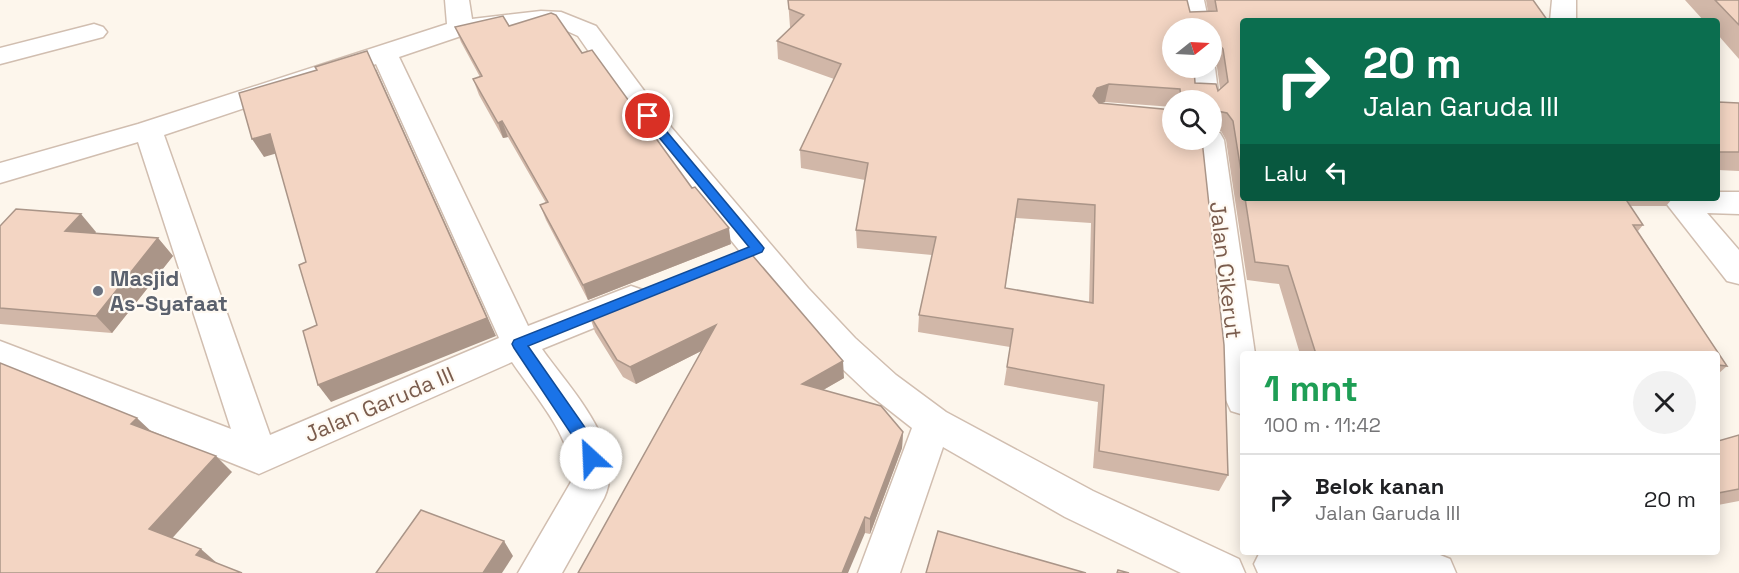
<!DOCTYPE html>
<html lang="id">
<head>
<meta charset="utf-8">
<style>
  :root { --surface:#fff; --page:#f2f2f2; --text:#202124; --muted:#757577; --line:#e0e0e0 }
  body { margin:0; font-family:"Space Grotesk",sans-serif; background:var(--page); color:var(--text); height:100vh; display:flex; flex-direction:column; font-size:22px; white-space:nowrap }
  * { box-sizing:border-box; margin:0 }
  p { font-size:20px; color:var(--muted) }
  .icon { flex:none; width:33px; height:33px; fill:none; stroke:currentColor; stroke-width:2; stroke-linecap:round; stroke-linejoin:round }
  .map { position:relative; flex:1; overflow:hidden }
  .sheet { position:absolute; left:1240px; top:351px; width:480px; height:204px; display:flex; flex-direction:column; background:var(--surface); border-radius:6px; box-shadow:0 3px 15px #0003 }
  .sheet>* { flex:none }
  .top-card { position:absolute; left:1240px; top:18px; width:480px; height:183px; border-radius:6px; box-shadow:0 3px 15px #0003; background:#0b6e4f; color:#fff; overflow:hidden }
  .needle { width:39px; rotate:72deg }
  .fabs { position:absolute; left:1162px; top:18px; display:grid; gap:12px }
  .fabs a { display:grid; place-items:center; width:60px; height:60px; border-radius:50%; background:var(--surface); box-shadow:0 3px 15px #0003; font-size:30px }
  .pin { position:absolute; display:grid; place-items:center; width:51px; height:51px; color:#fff; margin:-26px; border:3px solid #fff; border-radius:50%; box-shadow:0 2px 6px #0007 }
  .me { position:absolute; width:66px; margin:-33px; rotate:335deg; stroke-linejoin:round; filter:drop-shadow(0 0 4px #0008) }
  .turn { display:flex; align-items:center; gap:21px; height:126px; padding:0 24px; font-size:27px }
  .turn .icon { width:78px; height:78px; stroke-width:2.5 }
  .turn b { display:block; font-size:42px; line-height:51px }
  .then { display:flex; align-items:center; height:57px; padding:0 24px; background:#0003; gap:12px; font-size:22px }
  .round { display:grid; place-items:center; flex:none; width:63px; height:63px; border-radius:32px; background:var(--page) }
  .overview { display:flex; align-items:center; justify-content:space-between; height:102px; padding:0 24px }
  h1 { font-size:36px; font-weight:800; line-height:45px; color:#1e9e55 }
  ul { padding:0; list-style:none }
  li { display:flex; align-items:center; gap:18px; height:90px; padding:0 24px; border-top:2px solid var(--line) }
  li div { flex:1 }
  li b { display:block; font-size:22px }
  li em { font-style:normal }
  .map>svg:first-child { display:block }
</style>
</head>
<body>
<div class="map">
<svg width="1739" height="573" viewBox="0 0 1739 573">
  <rect width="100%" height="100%" fill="#fdf6ec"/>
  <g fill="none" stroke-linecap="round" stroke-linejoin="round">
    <defs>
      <g id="minor">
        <path d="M445,0H469L472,19L541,11L561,12L596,26L671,127L808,288L855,338L896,375L946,412L1093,491L1239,559L1245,573H1181L1065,517L943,447L900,573H858L912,428L870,395L831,358L784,306L651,141L578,36L556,26L541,25L464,35L399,57L528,326L631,286L643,290L648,299L643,308L542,349C570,389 628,447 604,498L562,573H518L571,482C577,442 534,395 512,362L259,474L0,370V341L231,429L138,142L0,183V163L138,124L447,24ZM376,64L499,338L270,435L164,135Z"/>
        <polygon points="1180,0 1204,0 1210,28 1186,28"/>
        <polygon points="1552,0 1576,0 1576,21 1550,21"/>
        <polygon points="94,24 103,27 107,32 103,37 0,64 0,48"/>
        <polygon points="1212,63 1215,68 1219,100 1212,107 1212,100 1191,100 1189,68 1212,68"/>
        <polygon points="1212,131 1220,133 1224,140 1255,354 1244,354 1244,415 1231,411 1226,400 1196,140 1212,140"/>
        <polygon points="1718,192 1739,192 1739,214 1707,213 1739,250 1739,284 1727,281 1662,198 1718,198"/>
        <polygon points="1260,552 1435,553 1450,559 1456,573 1258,573 1254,564"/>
      </g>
    </defs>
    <use href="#minor" stroke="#d1beb0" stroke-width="3"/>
    <use href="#minor" fill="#fff" fill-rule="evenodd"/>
  </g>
  <g fill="#d1b7a8" fill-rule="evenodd">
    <path d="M788,0L1190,12H1208L1206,0H1533L1244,21V198H1673L1666,206H1630L1643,225L1638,231L1727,366L1718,374V354H1300L1279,284L1247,280L1226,140L1221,131L1213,130L1212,131V100H1173V107L1105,102L1101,103L1228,475L1219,491L1093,468L1098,402L1004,385L1010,347L918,332L919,315L932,255L857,248L856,230L865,180L801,168L800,150L834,79L778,59L777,41L791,28L790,27ZM1173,28H1212V61L1217,67L1220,89L1218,91L1195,83ZM1016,218L1091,223L1089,303L1005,288Z"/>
    <polygon points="1685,0 1739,0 1739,59 1718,35 1718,21 1704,21"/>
    <polygon points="509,26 582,53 731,244 588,300 546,220 540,205 546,203 508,137 503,138 479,95 473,79 480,77 461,42 455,27"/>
    <polygon points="1718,102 1739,103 1739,171 1718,170"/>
    <polygon points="0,226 96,232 95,233 158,238 173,256 112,333 0,324"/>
    <polygon points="589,314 844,378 823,390 903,432 902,448 870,534 865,533 701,351 636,384 623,377 595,332"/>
    <polygon points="1739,435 1739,501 1718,505 1718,441"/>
  </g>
  <g fill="#aa9588">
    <polygon points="376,69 496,336 331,402 318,385"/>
    <polygon points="1109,84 1105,102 1093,106 1093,96 1097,88"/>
    <polygon points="502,121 508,137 503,138 498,123"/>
    <polygon points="270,134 281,152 264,157 252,139"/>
    <polygon points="81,214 96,232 81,249 65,231"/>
    <polygon points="729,228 731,244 588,300 583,285"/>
    <polygon points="158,238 173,256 112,333 96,316"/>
    <polygon points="716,325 719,342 636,384 630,367"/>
    <polygon points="843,361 844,378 804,401 802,384"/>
    <polygon points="137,418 154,434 131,424"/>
    <polygon points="903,432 902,448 870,534 870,519"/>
    <polygon points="216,456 232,472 167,544 149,529"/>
    <polygon points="865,517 865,533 848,573 842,573"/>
    <polygon points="504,541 513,556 502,573 483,573"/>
    <polygon points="201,549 218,564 196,555"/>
  </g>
  <g fill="#f3d5c3" stroke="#aa9588" stroke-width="1.5" fill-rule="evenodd">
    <path d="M788,0H1187L1190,12L1217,11L1215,0H1533L1548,21H1244V190L1233,121L1227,113L1217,111L1216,119H1212V100H1181L1180,89L1109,84L1097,88L1093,96L1099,103L1173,110V140H1202L1224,345L1228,475L1099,451L1104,385L1007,367L1013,329L919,315L936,237L856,230L868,163L800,150L841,64L777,41L804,15L789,9ZM1173,28H1212V48H1216L1218,43L1223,49L1228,82L1218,91L1216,84L1195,83L1194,68H1173ZM1018,199L1095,205L1093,303L1005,288Z"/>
    <polygon points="1715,0 1739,0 1739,25"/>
    <polygon points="551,13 556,15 582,53 592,50 692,188 695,187 729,228 583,285 540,205 548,202 502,121 498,123 473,79 482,76 455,27 503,16 509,26"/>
    <polygon points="367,51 487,318 318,385 303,331 317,325 299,265 306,262 270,134 252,139 239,93 317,70 315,67"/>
    <polygon points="1718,102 1739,103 1739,152 1718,152"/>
    <polygon points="1245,198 1625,198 1643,225 1633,225 1727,366 1718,365 1718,354 1316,354 1288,266 1255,262"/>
    <polygon points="16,209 81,214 65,231 158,238 96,316 0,308 0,226"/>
    <polygon points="747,249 843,361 802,384 881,406 903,432 870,519 865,517 842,573 578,573 716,325 630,367 617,360 589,314"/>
    <polygon points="0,363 137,418 131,424 216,456 149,529 201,549 196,555 242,573 0,573"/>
    <polygon points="1739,435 1739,489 1718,493 1718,441"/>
    <polygon points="421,510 504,541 483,573 376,573"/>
    <polygon points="938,531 1086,573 926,573"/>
    <polygon points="1118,570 1129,573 1117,573"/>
  </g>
  <polygon fill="#1a73e8" stroke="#114b97" stroke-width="1.5" points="648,113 652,114 764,248 762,252 528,346 591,436 598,458 596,462 585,462 578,444 514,348 512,344 514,340 749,247 644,119 642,116"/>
  <circle fill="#6b7280" stroke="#fffaf3" stroke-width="2" cx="98" cy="291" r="6"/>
  <g text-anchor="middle" stroke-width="4.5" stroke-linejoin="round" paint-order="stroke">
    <g font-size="22" fill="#7a5c4d" stroke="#fffaf3">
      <text transform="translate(1226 270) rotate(83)" y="8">Jalan Cikerut</text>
      <text transform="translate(379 404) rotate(-23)" y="8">Jalan Garuda III</text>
    </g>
    <g font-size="22" font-weight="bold" fill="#5b616d" stroke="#fffaf3" text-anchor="start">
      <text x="110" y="286">Masjid<tspan x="110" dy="25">As-Syafaat</tspan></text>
    </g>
  </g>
</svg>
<div class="fabs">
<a><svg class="needle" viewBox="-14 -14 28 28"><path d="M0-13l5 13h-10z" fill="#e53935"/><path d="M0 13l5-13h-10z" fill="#757577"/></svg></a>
<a><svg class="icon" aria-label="search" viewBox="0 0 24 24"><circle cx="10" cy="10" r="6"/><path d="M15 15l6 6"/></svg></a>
</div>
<div class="pin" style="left:648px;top:116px;background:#d93025"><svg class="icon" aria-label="arrive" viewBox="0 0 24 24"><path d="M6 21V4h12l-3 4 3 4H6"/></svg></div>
<svg class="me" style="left:591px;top:458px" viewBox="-20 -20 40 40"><circle r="19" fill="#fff"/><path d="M0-13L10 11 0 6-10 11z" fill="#1a73e8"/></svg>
<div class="top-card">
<div class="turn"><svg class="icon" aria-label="right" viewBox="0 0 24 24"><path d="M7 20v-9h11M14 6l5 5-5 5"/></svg><div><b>20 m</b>Jalan Garuda III</div></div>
<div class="then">Lalu<svg class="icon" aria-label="left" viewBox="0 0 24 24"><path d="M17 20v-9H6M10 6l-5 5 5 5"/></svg></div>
</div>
<section class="sheet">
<div class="overview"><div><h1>1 mnt</h1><p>100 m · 11:42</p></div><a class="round"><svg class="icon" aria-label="close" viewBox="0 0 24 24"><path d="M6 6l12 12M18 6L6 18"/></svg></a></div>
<ul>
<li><svg class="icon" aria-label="right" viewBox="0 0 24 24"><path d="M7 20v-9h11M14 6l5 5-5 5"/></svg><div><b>Belok kanan</b><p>Jalan Garuda III</p></div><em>20 m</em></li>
</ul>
</section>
</div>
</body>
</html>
